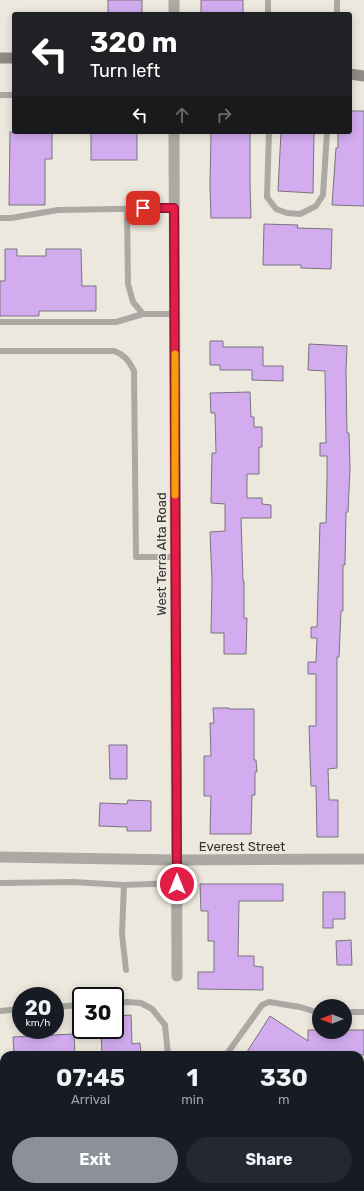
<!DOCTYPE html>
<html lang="en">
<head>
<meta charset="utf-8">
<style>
  :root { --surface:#171b24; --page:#242831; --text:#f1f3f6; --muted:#9ea1a6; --accent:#8c9099 }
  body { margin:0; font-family:Rubik,sans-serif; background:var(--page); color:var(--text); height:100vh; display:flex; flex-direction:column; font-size:15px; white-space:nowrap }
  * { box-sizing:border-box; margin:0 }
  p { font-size:13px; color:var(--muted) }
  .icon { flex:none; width:22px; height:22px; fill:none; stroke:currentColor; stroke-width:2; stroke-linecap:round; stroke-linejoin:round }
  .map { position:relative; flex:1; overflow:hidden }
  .side { position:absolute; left:0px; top:1051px; width:364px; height:140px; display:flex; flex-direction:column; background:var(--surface); border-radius:12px 12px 0 0; box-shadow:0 2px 10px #0003 }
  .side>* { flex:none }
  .banner { position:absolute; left:12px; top:12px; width:340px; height:122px; border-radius:4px; box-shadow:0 2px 10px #0003; background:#202124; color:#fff; overflow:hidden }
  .needle { width:26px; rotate:270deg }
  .controls { position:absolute; left:312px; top:999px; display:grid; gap:8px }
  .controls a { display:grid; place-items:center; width:40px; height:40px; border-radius:50%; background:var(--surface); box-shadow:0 2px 10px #0003; font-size:20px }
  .speed { position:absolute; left:12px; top:987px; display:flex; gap:8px; font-size:20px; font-weight:700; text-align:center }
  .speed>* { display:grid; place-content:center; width:52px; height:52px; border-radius:50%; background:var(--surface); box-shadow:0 2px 10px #0003; line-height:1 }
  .speed small { font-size:10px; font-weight:400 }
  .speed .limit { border:2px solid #111; border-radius:6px; background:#fff; color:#111 }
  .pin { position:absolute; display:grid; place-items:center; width:34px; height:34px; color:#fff; margin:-17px; border-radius:8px; box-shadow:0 2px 6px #0006 }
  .me { position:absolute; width:44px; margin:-22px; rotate:0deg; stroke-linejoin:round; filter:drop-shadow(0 0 3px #0008) }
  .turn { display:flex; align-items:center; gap:14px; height:84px; padding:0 12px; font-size:18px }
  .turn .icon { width:52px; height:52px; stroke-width:2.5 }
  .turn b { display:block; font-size:28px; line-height:34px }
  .lanes { display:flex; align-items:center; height:38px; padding:0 12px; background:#0003; justify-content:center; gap:20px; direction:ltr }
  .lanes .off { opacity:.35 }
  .eta { display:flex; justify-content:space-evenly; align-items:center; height:68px; text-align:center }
  .eta b { font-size:24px; font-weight:700; line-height:28px }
  .action { display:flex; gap:8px; margin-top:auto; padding:8px 12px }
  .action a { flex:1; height:46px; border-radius:24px; background:var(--accent); color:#fff; font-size:16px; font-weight:700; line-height:46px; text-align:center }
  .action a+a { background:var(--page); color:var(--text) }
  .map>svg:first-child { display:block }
</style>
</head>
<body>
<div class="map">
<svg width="364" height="1191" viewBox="0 0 364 1191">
  <rect width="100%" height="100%" fill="#ede8de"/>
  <g fill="#d2acef" stroke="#79747d">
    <rect x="108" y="0" width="34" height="14"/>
    <rect x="201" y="0" width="42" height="14"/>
    <polygon points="350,111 364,111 364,206 332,205 336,148 338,148 338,132 350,132"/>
    <polygon points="10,132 52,132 52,159 45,159 45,205 9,205"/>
    <rect x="91" y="132" width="46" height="28"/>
    <polygon points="211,132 250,132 250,184 251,218 211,218 210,185"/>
    <polygon points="281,132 314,132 313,193 278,191"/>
    <polygon points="264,224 298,225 297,228 332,229 331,269 301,268 301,265 263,265"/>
    <polygon points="5,249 17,249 17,256 46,256 46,249 81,249 82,286 96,286 96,311 39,311 39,316 0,316 0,281 5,281"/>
    <polygon points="210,341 223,341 223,347 263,347 263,366 283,366 283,381 252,380 252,370 220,370 220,365 210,365"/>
    <polygon points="309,344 347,346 346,371 347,433 349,433 350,468 348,512 346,512 345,565 343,565 343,611 341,611 339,657 337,657 337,768 328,769 329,800 338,800 338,837 317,837 316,786 311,786 309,726 316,726 316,674 308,674 308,662 316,662 317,638 311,638 311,627 317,627 320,523 326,523 327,480 327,456 320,456 320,443 326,443 325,371 308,370"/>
    <polygon points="250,392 251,417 254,417 254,427 262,427 262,447 259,447 259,474 247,474 247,498 262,498 262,504 271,505 271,518 241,518 243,581 244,581 244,618 247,618 246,654 224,654 224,633 211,633 212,581 210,532 225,531 225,504 211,503 212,453 216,453 215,413 211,413 210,393"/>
    <polygon points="213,708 229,708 229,709 254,709 254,760 256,760 257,772 255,772 255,795 252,795 251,834 210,834 211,796 204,796 204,756 211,756 210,723 214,723"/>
    <polygon points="109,745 127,745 127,779 110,779"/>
    <polygon points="128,800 151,801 151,831 127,831 127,827 99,826 100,803 127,804"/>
    <polygon points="200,884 283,884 283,901 239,901 238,956 254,956 254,966 263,967 263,990 198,989 198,972 214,972 214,941 208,941 208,911 201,911"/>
    <polygon points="323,892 345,892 345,919 333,919 333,928 323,928"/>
    <polygon points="351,940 352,965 337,965 336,941"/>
    <polygon points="131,1015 132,1044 140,1043 141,1055 102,1055 101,1030 115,1030 115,1016"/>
    <polygon points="270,1016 308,1041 308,1030 319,1030 319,1032 345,1032 345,1030 364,1030 364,1055 245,1055"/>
    <polygon points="74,1034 75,1055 14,1055 13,1037"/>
  </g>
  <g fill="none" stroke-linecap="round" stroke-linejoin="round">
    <g stroke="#aca9a5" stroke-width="6">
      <polyline points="268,14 268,0"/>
      <polyline points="337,14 337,0"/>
      <polyline points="0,95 14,95"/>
      <polyline points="269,132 267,197 276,209 287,213 300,214 316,206 323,195 327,132"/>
      <polyline points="127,209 128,284 133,302 143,314 175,314"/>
      <polyline points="0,218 11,218 58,210 174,208"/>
      <polyline points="0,322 116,322 143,314"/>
      <path d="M0,351H114C124,354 129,361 134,371L136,557H175"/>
      <polyline points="0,883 73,882 124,885 177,883"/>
      <polyline points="124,885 122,934 126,970"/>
      <polyline points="115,1003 127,1002 141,1003 152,1009 165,1025 168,1055"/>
      <polyline points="55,1007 81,1005"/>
      <polyline points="0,1011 21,1009"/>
      <polyline points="345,1012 364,1012"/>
      <polyline points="226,1055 262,1005 269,1002 300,1007 316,1012 319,1012"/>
      <polyline points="173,1187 173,1191"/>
      <polyline points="207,1187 207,1191"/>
      <polyline points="318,1187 319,1191"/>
      <polyline points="0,1188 24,1187"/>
    </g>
    <g stroke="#aca9a5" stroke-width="11">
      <polyline points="174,14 174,0"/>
      <polyline points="174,132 177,976"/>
      <polyline points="0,857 177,860 364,859"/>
    </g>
    <g stroke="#8f8a84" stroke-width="11">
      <polyline points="0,58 14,58"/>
      <polyline points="350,74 364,76"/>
    </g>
  </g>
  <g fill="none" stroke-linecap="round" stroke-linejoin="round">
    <defs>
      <polyline id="route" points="143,208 174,208 177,884"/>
    </defs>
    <use href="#route" stroke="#92132f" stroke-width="10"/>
    <use href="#route" stroke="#e11d48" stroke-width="7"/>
    <polyline stroke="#f59e0b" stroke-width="7" points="175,354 175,495"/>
  </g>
  <g text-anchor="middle" stroke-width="3" stroke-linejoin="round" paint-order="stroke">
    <g font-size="13" fill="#35332f" stroke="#ede8de">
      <text transform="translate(161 554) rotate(-90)" y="5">West Terra Alta Road</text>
      <text x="242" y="851">Everest Street</text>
    </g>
  </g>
</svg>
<div class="controls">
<a><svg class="needle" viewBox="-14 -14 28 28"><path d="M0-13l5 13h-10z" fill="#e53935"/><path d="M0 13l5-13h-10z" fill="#9ea1a6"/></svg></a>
</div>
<div class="speed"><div>20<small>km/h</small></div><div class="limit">30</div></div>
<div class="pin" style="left:143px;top:208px;background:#d93025"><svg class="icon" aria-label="arrive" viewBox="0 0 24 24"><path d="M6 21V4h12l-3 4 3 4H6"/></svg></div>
<svg class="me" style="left:177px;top:884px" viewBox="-20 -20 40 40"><circle r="17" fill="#e11d48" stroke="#fff" stroke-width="3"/><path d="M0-11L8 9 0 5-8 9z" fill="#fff"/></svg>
<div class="banner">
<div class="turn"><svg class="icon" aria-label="left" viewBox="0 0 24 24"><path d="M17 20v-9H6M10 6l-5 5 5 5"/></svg><div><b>320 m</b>Turn left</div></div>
<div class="lanes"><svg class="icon" aria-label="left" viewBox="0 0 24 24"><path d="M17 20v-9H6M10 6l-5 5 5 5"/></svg><svg class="icon off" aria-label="ahead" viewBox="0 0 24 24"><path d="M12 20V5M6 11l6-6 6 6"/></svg><svg class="icon off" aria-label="right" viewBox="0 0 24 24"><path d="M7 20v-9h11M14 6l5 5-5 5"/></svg></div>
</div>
<section class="side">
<div class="eta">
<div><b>07:45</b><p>Arrival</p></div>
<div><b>1</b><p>min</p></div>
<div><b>330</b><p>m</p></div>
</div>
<div class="action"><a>Exit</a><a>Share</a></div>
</section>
</div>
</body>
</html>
